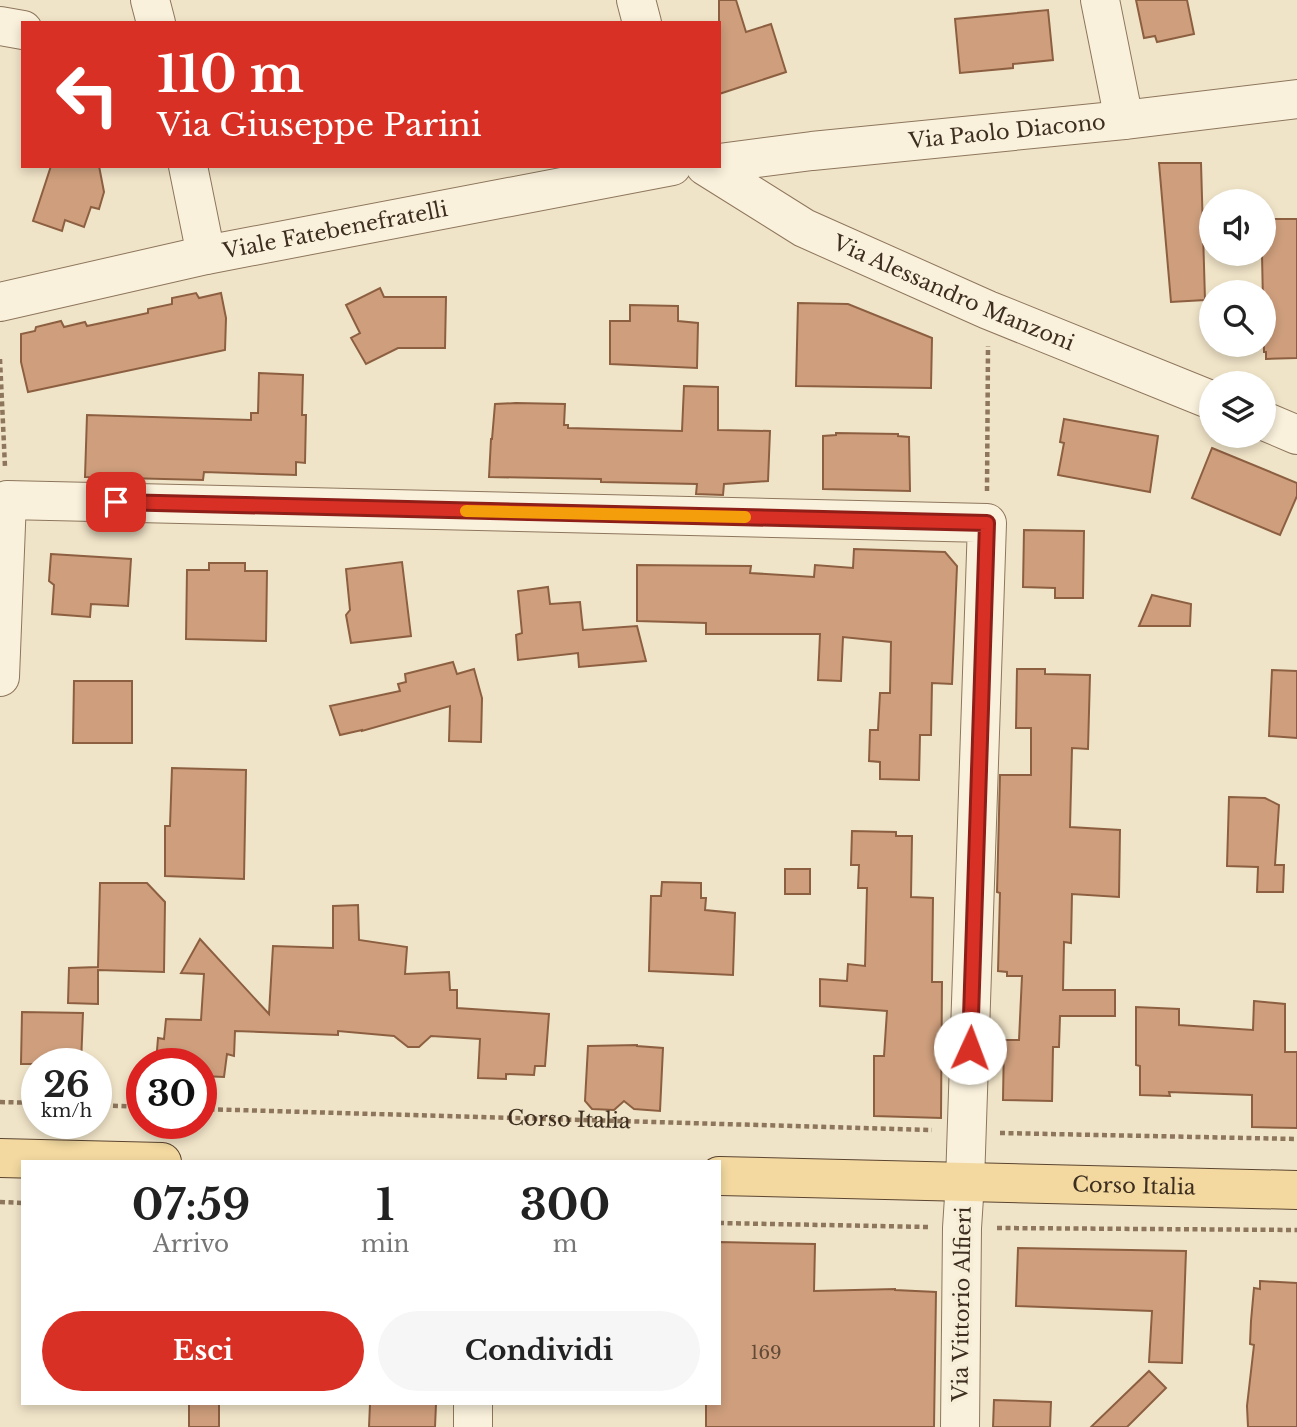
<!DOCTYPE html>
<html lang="it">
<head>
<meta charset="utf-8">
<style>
  :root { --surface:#fff; --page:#f6f6f6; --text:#222; --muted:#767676; --accent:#d93025 }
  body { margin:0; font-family:"Libre Baskerville",serif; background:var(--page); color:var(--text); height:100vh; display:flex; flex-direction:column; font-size:26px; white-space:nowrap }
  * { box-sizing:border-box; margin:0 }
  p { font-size:23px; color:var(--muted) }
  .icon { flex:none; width:38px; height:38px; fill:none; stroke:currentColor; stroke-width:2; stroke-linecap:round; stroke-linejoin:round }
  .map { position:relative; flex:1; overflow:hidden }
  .side { position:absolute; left:21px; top:1160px; width:700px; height:245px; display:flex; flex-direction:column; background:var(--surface); border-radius:0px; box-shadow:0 4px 10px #0003 }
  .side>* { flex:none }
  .guide { position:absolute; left:21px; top:21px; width:700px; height:147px; border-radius:0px; box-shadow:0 4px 10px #0003; background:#d93025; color:#fff; overflow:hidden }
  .buttons { position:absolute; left:1199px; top:189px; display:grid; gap:14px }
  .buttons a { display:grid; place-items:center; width:77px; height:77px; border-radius:50%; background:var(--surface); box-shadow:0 4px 10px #0003; font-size:35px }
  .speed { position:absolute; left:21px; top:1048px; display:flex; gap:14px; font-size:35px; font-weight:700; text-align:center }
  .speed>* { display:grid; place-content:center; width:91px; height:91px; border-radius:50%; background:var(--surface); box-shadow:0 4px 10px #0003; line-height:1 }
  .speed small { font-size:18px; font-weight:400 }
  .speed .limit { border:10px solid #d22; background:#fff; color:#111 }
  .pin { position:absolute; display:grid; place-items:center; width:60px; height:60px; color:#fff; margin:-30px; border-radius:14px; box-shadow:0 4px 10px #0006 }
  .me { position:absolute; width:77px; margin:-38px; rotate:2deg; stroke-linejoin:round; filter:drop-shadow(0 0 5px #0008) }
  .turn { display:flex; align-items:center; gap:24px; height:147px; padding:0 21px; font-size:32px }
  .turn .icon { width:91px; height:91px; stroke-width:2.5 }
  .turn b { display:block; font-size:49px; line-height:60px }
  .eta { display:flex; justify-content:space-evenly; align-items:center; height:119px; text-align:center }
  .eta b { font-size:42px; font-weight:700; line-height:49px }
  .button { display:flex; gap:14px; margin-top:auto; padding:14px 21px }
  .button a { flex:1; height:80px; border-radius:42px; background:var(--accent); color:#fff; font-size:28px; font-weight:700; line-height:80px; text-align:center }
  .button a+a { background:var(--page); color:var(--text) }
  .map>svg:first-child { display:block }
</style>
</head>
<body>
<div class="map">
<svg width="1297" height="1427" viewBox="0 0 1297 1427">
  <rect width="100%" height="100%" fill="#f0e4c8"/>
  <g fill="#cf9f7d" stroke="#8d5f41" stroke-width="2">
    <polygon points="719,0 736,0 746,32 771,24 786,72 719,94"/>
    <polygon points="1136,0 1187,0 1194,34 1157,42 1155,36 1144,38"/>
    <polygon points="1048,10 1053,60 1013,64 1013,68 960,73 955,19"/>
    <polygon points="1159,163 1201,163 1205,300 1171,302"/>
    <polygon points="51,166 99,166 104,192 99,209 91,207 84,227 65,220 62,231 33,221"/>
    <polygon points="1268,219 1297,219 1297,358 1266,359 1266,352 1264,352 1262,254 1264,254 1264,223 1267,224"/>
    <polygon points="380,288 384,297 446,297 445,348 398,348 366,364 351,338 360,333 346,305"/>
    <polygon points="196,293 199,298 221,293 226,318 225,350 28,392 21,362 21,334 35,331 36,327 61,321 64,327 85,322 87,326 148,313 148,309 172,304 172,298"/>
    <polygon points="798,303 848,304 932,338 931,388 796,386"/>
    <polygon points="630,305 678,306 678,321 698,323 697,368 610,364 610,321 630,321"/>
    <polygon points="259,373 303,375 302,415 306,415 305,463 296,462 296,475 204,472 203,480 85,477 87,415 251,420 251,413 258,413"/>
    <polygon points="684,386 718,387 718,430 770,431 768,481 724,484 723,495 696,494 697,484 601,482 601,479 489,477 491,439 492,439 495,404 516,403 565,404 564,425 568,425 568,428 682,431"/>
    <polygon points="1064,419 1158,436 1150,492 1058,475 1064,443 1060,442"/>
    <polygon points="836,433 898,434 898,436 909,437 910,491 823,489 823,436 836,435"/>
    <polygon points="1212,448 1297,483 1297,496 1280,535 1192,498"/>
    <polygon points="1024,530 1084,531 1083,598 1055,598 1055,588 1023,587"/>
    <polygon points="854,549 945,552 957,566 952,684 932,683 931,735 920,735 919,780 880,779 880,762 869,761 870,730 878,730 880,693 890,693 891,642 843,637 841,681 818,680 820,634 706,634 706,623 637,621 637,565 751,566 750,573 814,577 815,565 853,568"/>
    <polygon points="51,554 131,559 128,606 91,604 90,617 52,614 54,585 49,581"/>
    <polygon points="402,562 411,636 351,643 346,615 350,610 346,569"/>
    <polygon points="209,563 245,563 245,571 267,571 266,641 186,639 187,570 209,570"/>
    <polygon points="548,587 550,604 580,602 583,630 637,626 646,661 579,667 578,653 518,660 516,635 522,633 518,591"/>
    <polygon points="1152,595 1191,604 1190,626 1139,626"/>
    <polygon points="453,662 457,674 474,669 482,698 481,742 449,741 450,706 362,731 362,730 340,735 330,706 400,691 398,684 406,682 405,674"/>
    <polygon points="1017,669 1045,669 1045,674 1090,675 1088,749 1072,748 1070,827 1120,830 1119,897 1072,894 1071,943 1064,942 1063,990 1115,990 1115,1016 1060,1016 1059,1047 1053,1047 1052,1101 1003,1100 1004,1040 1019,1040 1022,976 1007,976 1007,972 998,971 1000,893 997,892 1000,775 1031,775 1031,728 1016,728"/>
    <polygon points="1272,670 1297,671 1297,738 1269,736"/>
    <polygon points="74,681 132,681 132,743 73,743"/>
    <polygon points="172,768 246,770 244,879 165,876 165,826 170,826"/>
    <polygon points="1229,797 1265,798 1279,805 1275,865 1284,865 1283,892 1257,892 1258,867 1227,866"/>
    <polygon points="852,831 896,832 896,836 912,836 911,897 933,898 932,982 942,982 941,1118 874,1116 874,1056 884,1056 887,1011 820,1006 820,979 847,981 848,964 865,966 867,888 858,888 859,865 851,865"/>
    <rect x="785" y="869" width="25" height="25"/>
    <polygon points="662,882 701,883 701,898 706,898 705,910 735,913 733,975 649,971 651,896 661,896"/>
    <polygon points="100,883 147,883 165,902 164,972 98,970 98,1004 68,1003 69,968 98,967"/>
    <polygon points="358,905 359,940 407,947 405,974 449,972 450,990 457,990 457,1008 549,1014 545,1066 535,1066 534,1075 506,1074 506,1079 478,1078 480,1039 431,1036 419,1047 408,1047 394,1036 338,1031 338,1035 235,1031 234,1056 227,1054 224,1077 201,1076 201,1064 156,1063 158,1038 164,1039 166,1019 201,1020 204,974 181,973 200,939 269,1014 273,946 333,948 333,906"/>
    <polygon points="1254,1001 1285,1004 1285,1052 1297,1052 1297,1128 1252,1127 1252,1095 1169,1092 1170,1096 1140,1095 1140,1066 1136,1065 1136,1007 1179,1009 1179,1025 1253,1030"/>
    <polygon points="22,1012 83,1013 81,1064 21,1064"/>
    <polygon points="637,1045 637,1046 663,1048 660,1111 634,1109 624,1101 614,1110 592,1109 585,1101 588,1046"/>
    <polygon points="719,1242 815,1244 814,1291 895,1289 895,1290 936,1292 934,1427 706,1427 706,1404 719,1404"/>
    <polygon points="1018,1248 1186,1251 1182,1363 1149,1362 1152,1311 1016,1306"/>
    <polygon points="1260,1281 1297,1283 1297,1427 1248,1427 1247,1406 1254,1345 1250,1344 1251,1321 1254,1288 1260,1289"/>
    <polygon points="1149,1371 1166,1388 1127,1427 1091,1427"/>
    <polygon points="994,1400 1051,1402 1050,1427 993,1427"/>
    <rect x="189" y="1404" width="30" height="23"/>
    <polygon points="370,1404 436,1404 435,1427 369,1427"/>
  </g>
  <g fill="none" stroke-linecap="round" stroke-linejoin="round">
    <defs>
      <g id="minor">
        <polyline points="150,0 156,23"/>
        <polyline points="636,0 642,23"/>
        <polyline points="1100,0 1124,120"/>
        <polyline points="0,26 23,30"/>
        <path id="s2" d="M719,163L812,151L1124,120L1297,99"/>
        <polyline points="188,166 206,255"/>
        <path id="s3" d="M705,166L804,228L988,310L1211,400"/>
        <path id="s4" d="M0,302L206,255L672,166"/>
        <polyline points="1264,421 1297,435"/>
        <polyline points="0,677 7,500 987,523 965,1182 962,1228 960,1427"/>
        <polyline points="473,1404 473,1427"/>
      </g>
      <g id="major">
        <polyline points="0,1158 162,1162"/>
        <path id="s5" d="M719,1176L1297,1190"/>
      </g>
    </defs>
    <use href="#minor" stroke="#8d765c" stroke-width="40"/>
    <use href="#major" stroke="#5b4430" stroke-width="40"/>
    <g stroke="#8d765c" stroke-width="4.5" stroke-dasharray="5 3.5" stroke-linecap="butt">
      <polyline points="0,359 5,467"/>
      <polyline points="987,491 988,346"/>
      <polyline points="0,1102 37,1103"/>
      <polyline points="96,1105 142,1107"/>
      <path id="s1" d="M201,1109L932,1130"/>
      <polyline points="1000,1133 1297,1139"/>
      <polyline points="0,1202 23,1203"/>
      <polyline points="719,1223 929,1227"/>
      <polyline points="997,1228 1297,1230"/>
    </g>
    <use href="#minor" stroke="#faf1dc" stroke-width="38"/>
    <use href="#major" stroke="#f3d9a0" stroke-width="38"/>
  </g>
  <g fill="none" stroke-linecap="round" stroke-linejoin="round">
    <defs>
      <polyline id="route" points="116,502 987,523 970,1048"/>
    </defs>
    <use href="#route" stroke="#8d1f18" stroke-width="18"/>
    <use href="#route" stroke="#d93025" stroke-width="12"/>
    <polyline stroke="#f59e0b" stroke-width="12" points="466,511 745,517"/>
  </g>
  <g text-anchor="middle" stroke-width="7" stroke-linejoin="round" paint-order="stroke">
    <g font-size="18" fill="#624a37">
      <text x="766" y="1359">169</text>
    </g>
    <g font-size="21" fill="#3d2e20" stroke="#f7eed8">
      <text dy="7" stroke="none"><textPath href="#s2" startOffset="290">Via Paolo Diacono</textPath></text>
      <text dy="7" stroke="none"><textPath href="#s4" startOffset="343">Viale Fatebenefratelli</textPath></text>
      <text dy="7" stroke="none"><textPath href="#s3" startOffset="280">Via Alessandro Manzoni</textPath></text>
      <text dy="7" stroke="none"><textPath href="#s1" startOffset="368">Corso Italia</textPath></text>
      <text dy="7" stroke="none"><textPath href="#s5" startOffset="415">Corso Italia</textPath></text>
      <text transform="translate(962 1304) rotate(-89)" y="7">Via Vittorio Alfieri</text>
    </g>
  </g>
</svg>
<div class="buttons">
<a><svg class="icon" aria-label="sound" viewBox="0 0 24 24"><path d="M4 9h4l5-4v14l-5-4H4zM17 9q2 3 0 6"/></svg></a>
<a><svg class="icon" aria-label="search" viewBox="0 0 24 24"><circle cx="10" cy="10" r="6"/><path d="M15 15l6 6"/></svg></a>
<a><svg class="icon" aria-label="layers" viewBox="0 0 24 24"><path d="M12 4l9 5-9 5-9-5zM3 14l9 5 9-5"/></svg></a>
</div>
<div class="speed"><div>26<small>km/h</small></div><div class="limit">30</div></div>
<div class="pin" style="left:116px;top:502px;background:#d93025"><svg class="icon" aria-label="arrive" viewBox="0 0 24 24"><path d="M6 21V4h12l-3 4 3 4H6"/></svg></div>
<svg class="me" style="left:970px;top:1048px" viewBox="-20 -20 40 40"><circle r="19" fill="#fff"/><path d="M0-13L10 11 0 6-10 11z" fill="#d93025"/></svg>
<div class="guide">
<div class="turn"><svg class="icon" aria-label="left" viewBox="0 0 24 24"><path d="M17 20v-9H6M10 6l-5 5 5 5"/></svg><div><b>110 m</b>Via Giuseppe Parini</div></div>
</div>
<section class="side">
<div class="eta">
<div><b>07:59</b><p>Arrivo</p></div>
<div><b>1</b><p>min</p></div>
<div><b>300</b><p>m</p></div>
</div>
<div class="button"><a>Esci</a><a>Condividi</a></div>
</section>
</div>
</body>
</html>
